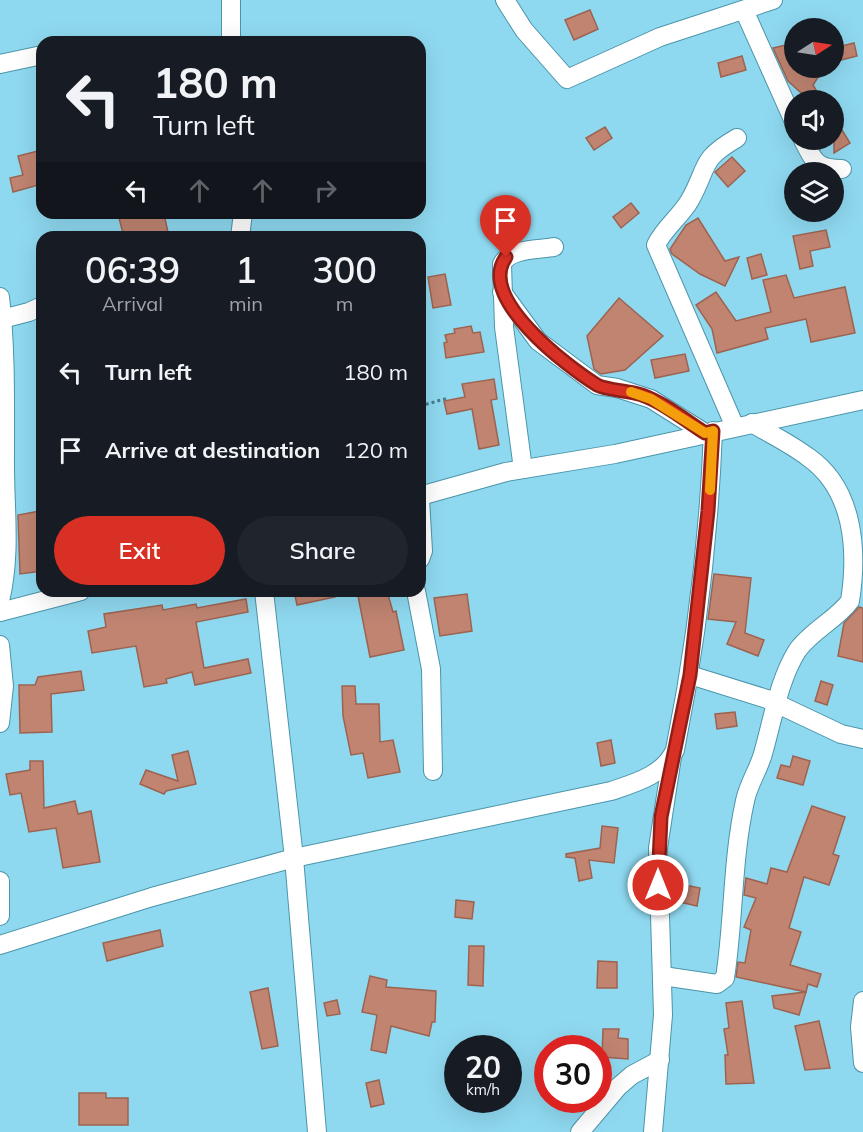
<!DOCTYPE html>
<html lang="en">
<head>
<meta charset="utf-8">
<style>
  :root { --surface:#171b24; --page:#20242c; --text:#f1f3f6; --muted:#9ea1a6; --accent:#d93025 }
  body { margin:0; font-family:Mulish,sans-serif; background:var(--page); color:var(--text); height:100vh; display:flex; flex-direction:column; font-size:22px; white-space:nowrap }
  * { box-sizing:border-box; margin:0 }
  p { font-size:20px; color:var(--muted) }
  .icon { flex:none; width:33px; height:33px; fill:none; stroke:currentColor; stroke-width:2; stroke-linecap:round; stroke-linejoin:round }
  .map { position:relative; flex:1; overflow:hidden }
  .panel { position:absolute; left:36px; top:231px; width:390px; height:366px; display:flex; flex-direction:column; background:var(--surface); border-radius:18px; box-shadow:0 6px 24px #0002 }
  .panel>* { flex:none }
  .top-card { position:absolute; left:36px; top:36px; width:390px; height:183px; border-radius:18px; box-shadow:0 6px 24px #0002; background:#171b24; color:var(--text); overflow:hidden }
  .needle { width:39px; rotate:78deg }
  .tools { position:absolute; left:784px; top:18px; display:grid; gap:12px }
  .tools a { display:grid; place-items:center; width:60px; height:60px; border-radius:50%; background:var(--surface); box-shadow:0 6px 24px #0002; font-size:30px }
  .speed { position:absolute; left:444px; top:1035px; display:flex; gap:12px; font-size:30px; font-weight:700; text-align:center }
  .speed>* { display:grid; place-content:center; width:78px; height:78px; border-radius:50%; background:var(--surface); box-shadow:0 6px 24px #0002; line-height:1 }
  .speed small { font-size:15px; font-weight:400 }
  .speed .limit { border:9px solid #d22; background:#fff; color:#111 }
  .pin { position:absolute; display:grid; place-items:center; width:51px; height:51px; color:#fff; margin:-62px -26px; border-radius:50% 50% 50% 0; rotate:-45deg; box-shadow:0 0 6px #0007 }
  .pin .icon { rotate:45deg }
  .me { position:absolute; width:66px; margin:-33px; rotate:0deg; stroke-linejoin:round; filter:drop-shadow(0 0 4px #0008) }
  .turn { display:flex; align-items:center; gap:21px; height:126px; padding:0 18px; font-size:27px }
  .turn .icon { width:78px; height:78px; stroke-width:2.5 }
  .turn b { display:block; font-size:42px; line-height:51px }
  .lanes { display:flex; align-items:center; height:57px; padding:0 18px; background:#0003; justify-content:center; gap:30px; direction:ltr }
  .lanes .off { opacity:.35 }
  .eta { display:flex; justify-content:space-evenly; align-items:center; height:102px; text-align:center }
  .eta b { font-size:36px; font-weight:600; line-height:42px }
  .action { display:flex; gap:12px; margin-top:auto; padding:12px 18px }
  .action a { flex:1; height:69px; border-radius:36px; background:var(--accent); color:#fff; font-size:24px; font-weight:600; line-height:69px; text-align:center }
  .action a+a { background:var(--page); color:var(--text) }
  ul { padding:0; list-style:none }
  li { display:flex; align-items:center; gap:18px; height:78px; padding:0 18px }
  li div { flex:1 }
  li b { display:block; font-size:22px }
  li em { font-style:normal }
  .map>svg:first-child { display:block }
</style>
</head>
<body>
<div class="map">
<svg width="863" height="1132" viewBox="0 0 863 1132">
  <rect width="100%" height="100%" fill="#8fd9f0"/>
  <g fill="#c08471" stroke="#9d6351" stroke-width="1.5">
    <polygon points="590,10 598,29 574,40 565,20"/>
    <polygon points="795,43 795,68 824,68 813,85 822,100 809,100 788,81 773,48"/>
    <polygon points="854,43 857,56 841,60 838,47"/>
    <polygon points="742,56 746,70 721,77 718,63"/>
    <polygon points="834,117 850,143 834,153"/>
    <polygon points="605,127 612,138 594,150 586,138"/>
    <polygon points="42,150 42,184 13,192 10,178 23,175 18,156"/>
    <polygon points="732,157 745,171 728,187 715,172"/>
    <polygon points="631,203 639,213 621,228 613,217"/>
    <polygon points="142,213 146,213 147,218 164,214 169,237 124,237 119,218"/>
    <polygon points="698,218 725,261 739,257 725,286 700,274 672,254 670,249 686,225"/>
    <polygon points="826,230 830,247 810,251 813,266 800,269 793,236"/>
    <polygon points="761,254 767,275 752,279 747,258"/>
    <polygon points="445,274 451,305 433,308 428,277"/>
    <polygon points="786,275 794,298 845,287 855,333 811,342 806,319 765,328 768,339 717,353 712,329 696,305 716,292 736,321 771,312 763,280"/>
    <polygon points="619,298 663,336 625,370 601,374 594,369 587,336"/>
    <polygon points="471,326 473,333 480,332 484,352 446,358 444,343 447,342 445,335 455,333 454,329"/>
    <polygon points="685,354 689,371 655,378 651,360"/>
    <polygon points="494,379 497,399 491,400 499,445 479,449 472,409 447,414 444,401 465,397 462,384"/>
    <polygon points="40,511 42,571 20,574 18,515"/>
    <polygon points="714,574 751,578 745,633 764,640 758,656 727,644 736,622 708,619"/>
    <polygon points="294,591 334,591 335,597 297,605"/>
    <polygon points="357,591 387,591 393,612 396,611 404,650 370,657"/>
    <polygon points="467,594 472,631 440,636 434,598"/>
    <polygon points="246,599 248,612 196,622 204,668 248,659 251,673 195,685 192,672 166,679 167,683 144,687 136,646 92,653 88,631 106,627 104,614 162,605 163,610 196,604 197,608"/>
    <polygon points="859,607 863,608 863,662 838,656 844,623"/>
    <polygon points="81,671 84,690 51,694 52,732 20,733 19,685 35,685 38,677"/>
    <polygon points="821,681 833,685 827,705 815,701"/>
    <polygon points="342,686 355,686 356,704 379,704 380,742 393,740 400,772 368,778 363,753 351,755 343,716"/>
    <polygon points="735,712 737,726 717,729 715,714"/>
    <polygon points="611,740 615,763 601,766 597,743"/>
    <polygon points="188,751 196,784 166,791 164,794 140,784 146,770 178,781 172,755"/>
    <polygon points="793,756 810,761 803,785 777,778 781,765 790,767"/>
    <polygon points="30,761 43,761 44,808 75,801 78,814 91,811 100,862 63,868 56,828 29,832 21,793 10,795 6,774 30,770"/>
    <polygon points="812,806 845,817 833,854 839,856 829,885 804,877 789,928 801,932 790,965 821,974 817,987 808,984 806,992 736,977 738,962 745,963 751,930 744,927 756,898 744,895 746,878 767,884 771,868 787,872"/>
    <polygon points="602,826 618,828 614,863 589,860 592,878 579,881 575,858 566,857 566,854 600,848"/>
    <polygon points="670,882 700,888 697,906 671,900"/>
    <polygon points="456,900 474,902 472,919 455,917"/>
    <polygon points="160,930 163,946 107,961 103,943"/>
    <polygon points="469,946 484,946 483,986 468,985"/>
    <polygon points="598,961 617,962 617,988 597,988"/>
    <polygon points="370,976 387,980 386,987 436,991 435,1022 432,1022 429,1036 391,1026 386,1053 371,1050 377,1015 362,1012"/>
    <polygon points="268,988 278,1046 262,1049 250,992"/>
    <polygon points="806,992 799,1015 774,1008 772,996"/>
    <polygon points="337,1000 340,1014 327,1016 324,1003"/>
    <polygon points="742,1001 754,1083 726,1084 725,1055 728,1055 724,1029 729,1028 726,1003"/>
    <polygon points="819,1021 830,1068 805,1070 795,1026"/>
    <polygon points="603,1029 619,1029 618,1038 628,1039 628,1059 602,1057"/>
    <polygon points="379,1080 384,1104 371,1107 366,1083"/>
    <polygon points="79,1093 106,1093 106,1098 128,1098 128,1125 79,1125"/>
  </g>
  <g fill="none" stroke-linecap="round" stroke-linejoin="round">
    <defs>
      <g id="minor">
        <polyline points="231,0 231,42"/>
        <polyline points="505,0 524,30 567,79 660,37 773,0"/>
        <polyline points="744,10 795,124"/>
        <polyline points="0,64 42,55"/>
        <path d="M803,140C814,161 816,169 842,169"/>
        <polyline points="240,237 243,213"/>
        <polyline points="502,292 538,341 597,385 617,388 651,399 705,433"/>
        <path d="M0,297C6,349 5,401 5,454C4,504 12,551 0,601"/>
        <polyline points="2,319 29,312 42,306"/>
        <path d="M735,427L656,245C664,228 681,216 690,200C709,166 699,160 737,138"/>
        <path d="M523,469L504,327L502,264C510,248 538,250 554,247"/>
        <polyline points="420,496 506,472 615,454 863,400"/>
        <polyline points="420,499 423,551 420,559"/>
        <polyline points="264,591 294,858 317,1132"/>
        <polyline points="416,591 431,669 433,771"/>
        <polyline points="0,612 81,591"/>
        <polyline points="0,645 4,686 0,723"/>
        <polyline points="690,675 767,699 841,734 863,739"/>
        <polyline points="0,881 0,916"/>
        <path d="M0,945L152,897L294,858L611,791C635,783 664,775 675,750C696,645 709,538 713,431"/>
        <path d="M663,976L717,984L725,978C734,920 732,859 745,801C748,784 760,768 764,750C773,718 779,680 797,651C811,631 836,620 850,601C858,550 854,489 808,457C791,444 770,434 752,423"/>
        <polyline points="863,1001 860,1027 863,1063"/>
        <polyline points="580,1132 618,1087 632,1075 660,1060"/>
        <polyline points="653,1132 663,1015 658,848 672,757"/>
      </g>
    </defs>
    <use href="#minor" stroke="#4b95aa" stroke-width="20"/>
    <polyline stroke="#487d8d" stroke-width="3" stroke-dasharray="3 3" stroke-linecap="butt" points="420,406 448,398"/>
    <use href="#minor" stroke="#fff" stroke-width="18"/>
  </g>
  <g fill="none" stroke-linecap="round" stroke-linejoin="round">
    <defs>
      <path id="route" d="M506,257C476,298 568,367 597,385C606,390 630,391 642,395C664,403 685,420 705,433L713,431L708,511L690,675L661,817L658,885"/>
    </defs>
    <use href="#route" stroke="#8d1f18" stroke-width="15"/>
    <use href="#route" stroke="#d93025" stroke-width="10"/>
    <polyline stroke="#f59e0b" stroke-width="10" points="631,392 651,399 705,433 713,431 710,490"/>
  </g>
</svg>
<div class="tools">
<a><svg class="needle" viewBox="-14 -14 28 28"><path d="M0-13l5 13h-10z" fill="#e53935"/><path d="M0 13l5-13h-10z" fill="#9ea1a6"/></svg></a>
<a><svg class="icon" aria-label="sound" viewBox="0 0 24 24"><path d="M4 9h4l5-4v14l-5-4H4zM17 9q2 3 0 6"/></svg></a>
<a><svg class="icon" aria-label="layers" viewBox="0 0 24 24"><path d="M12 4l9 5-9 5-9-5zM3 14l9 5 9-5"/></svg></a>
</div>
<div class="speed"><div>20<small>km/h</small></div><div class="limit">30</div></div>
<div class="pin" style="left:506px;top:257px;background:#d93025"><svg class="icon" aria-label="arrive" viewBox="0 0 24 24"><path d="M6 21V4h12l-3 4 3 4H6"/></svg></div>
<svg class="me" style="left:658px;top:885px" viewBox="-20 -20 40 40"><circle r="17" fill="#d93025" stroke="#fff" stroke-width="3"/><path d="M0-11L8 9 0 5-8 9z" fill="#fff"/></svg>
<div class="top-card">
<div class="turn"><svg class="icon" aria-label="left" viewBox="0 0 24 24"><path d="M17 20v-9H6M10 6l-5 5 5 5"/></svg><div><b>180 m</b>Turn left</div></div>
<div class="lanes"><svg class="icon" aria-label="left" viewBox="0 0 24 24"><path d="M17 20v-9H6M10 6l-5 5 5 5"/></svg><svg class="icon off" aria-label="ahead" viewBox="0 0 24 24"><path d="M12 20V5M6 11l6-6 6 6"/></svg><svg class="icon off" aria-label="ahead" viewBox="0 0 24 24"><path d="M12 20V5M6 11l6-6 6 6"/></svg><svg class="icon off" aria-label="right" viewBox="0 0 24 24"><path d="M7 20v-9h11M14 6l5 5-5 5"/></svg></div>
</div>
<section class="panel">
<div class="eta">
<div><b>06:39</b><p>Arrival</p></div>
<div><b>1</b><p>min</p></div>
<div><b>300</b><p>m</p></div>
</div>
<ul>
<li><svg class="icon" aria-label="left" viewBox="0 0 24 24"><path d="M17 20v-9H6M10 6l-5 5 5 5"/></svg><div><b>Turn left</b></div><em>180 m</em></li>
<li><svg class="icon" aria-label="arrive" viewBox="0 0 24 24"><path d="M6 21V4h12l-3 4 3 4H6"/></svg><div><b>Arrive at destination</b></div><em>120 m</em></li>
</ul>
<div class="action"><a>Exit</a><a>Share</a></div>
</section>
</div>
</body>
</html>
